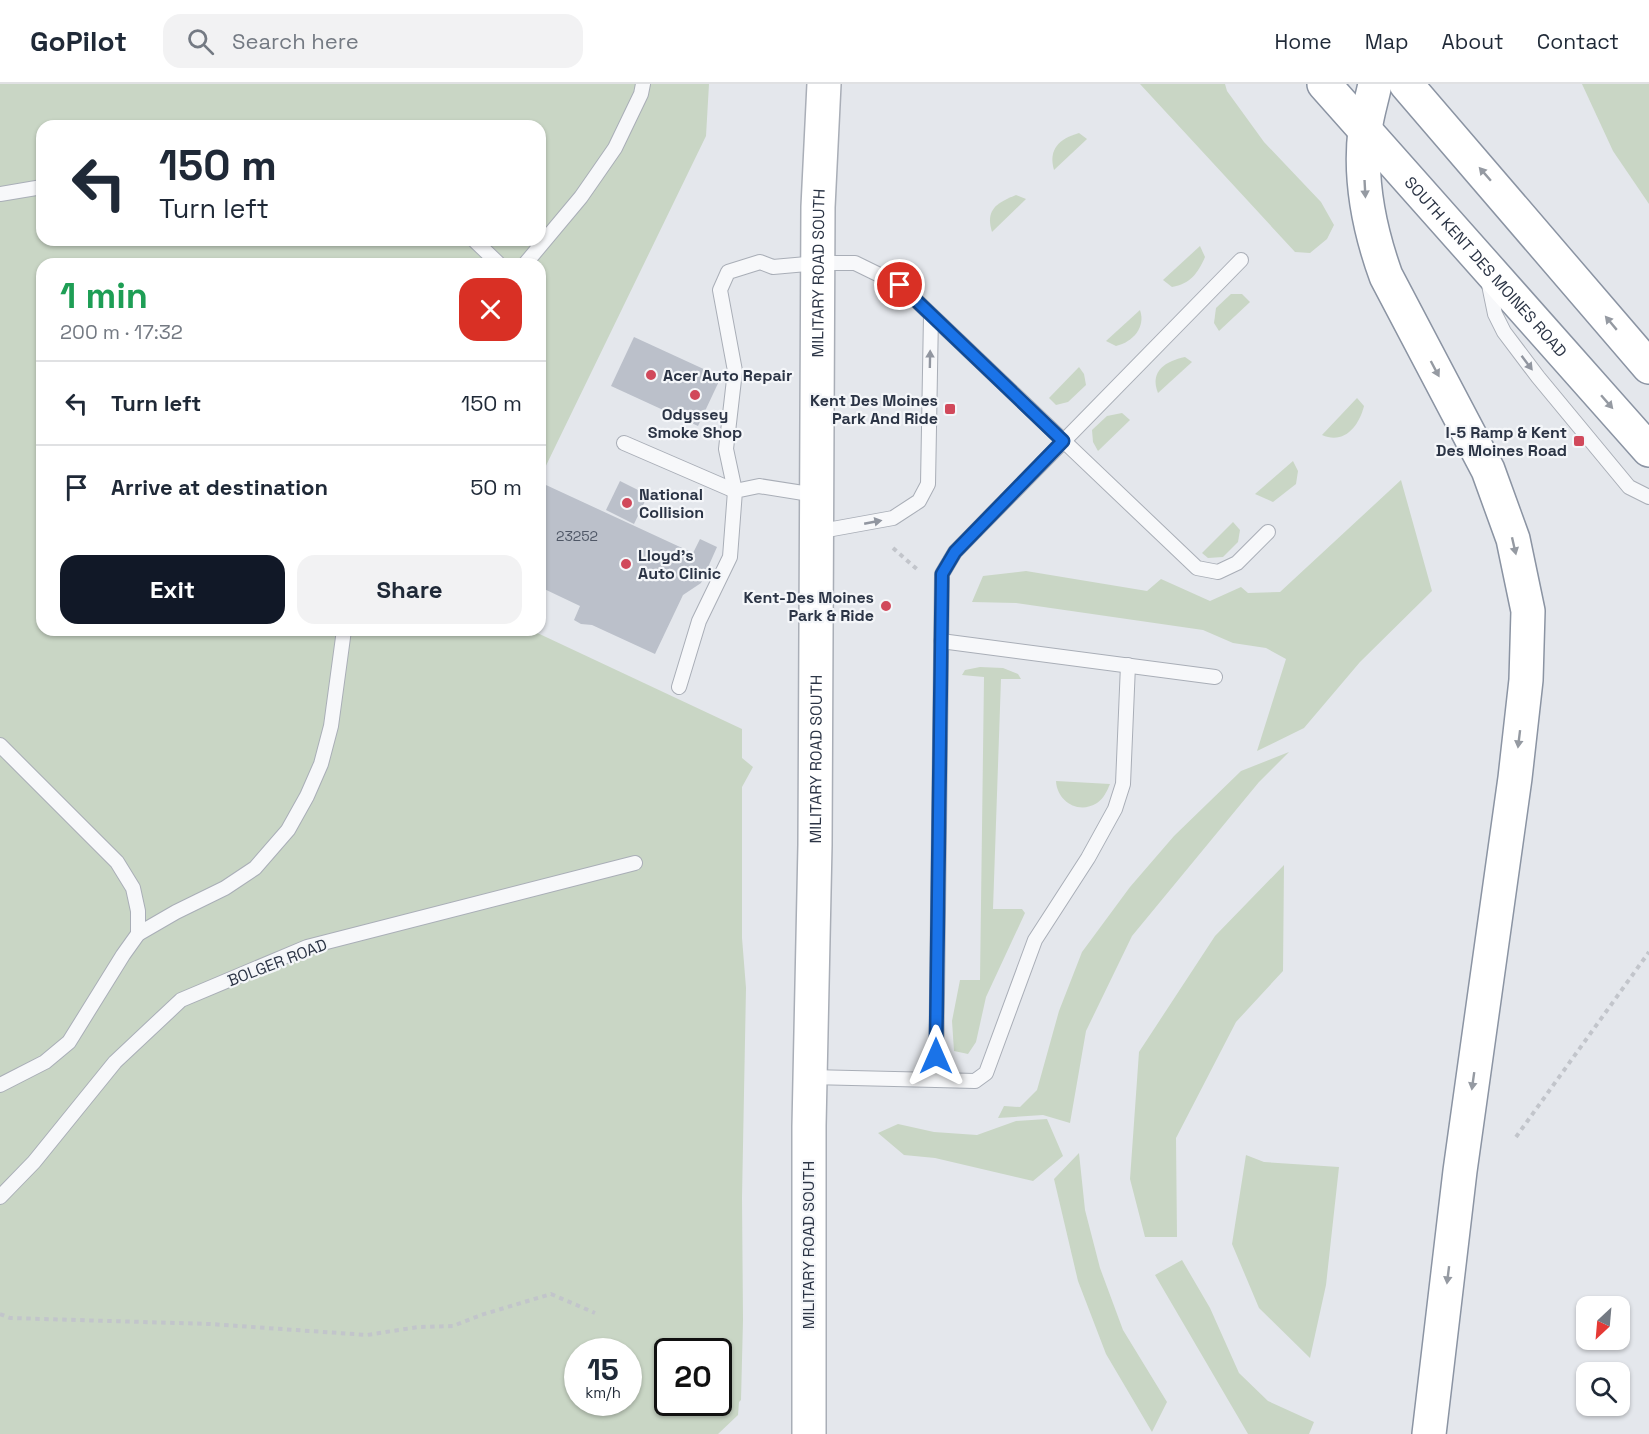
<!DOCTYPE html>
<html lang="en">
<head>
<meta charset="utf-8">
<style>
  :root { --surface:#fff; --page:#f2f2f3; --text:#1f2937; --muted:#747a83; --line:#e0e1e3; --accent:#111827 }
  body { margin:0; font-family:"Space Grotesk",sans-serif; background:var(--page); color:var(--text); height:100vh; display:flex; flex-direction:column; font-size:22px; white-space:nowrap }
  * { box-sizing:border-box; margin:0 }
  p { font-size:20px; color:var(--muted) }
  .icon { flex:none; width:33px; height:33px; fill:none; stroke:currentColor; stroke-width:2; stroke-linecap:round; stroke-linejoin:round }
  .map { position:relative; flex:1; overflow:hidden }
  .details { position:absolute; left:36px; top:174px; width:510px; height:378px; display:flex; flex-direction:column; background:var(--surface); border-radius:18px; box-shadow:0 2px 4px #0004 }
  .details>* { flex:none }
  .banner { position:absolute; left:36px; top:36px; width:510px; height:126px; border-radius:18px; box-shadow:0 2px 4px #0004; background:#fff; color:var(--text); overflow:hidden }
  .needle { width:39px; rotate:206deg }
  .controls { position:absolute; left:1576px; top:1212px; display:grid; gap:12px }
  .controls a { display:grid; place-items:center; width:54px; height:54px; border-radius:12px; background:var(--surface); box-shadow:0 2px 4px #0004; font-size:30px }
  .speed { position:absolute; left:564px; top:1254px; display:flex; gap:12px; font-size:30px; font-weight:700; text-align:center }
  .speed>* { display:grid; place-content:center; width:78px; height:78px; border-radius:50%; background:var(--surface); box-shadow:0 2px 4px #0004; line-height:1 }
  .speed small { font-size:15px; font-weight:400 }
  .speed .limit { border:3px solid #111; border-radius:9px; background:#fff; color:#111 }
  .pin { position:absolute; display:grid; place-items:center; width:51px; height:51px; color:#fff; margin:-26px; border:3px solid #fff; border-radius:50%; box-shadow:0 2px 6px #0007 }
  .me { position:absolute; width:66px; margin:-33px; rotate:0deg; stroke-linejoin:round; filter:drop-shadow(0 0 4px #0008) }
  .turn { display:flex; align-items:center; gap:21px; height:126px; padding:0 24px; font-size:27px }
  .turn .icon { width:78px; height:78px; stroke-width:2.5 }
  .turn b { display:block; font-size:42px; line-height:51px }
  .round { display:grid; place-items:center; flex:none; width:63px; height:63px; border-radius:18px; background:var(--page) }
  .summary { display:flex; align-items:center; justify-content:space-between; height:102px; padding:0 24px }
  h1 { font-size:36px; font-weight:600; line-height:45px; color:#1e9e55 }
  .button { display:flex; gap:12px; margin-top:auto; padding:12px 24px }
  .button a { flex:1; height:69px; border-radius:18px; background:var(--accent); color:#fff; font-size:24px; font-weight:600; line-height:69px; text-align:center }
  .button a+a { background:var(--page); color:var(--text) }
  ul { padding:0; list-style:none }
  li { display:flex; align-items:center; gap:18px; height:84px; padding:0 24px; border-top:2px solid var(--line) }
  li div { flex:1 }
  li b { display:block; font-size:22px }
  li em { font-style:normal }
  header { display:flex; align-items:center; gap:36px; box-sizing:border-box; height:84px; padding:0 30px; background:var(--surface); border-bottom:2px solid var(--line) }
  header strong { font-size:28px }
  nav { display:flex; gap:33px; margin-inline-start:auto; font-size:21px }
  .search { width:420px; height:54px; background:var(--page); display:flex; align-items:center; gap:15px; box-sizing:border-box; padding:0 21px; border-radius:18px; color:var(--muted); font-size:22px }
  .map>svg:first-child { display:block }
</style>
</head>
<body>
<header>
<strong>GoPilot</strong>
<div class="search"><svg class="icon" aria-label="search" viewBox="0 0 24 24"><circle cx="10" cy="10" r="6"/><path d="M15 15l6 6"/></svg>Search here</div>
<nav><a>Home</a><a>Map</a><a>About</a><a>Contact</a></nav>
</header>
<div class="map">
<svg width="1649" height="1350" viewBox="0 0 1649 1350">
  <rect width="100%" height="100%" fill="#e4e7ec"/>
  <g fill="#c9d6c5" fill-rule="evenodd">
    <path d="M0,0H709L706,52L540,394V180H42V546H531L742,645V674L753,683L742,703V854L746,904L742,1114L743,1236L741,1316L739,1318L738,1331L718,1350H0ZM42,42H540V156H42ZM578,1268H628V1318H578ZM668,1268H718V1318H668Z"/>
    <polygon points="1140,0 1225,0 1227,7 1264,58 1321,118 1334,141 1327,155 1310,169 1295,168"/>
    <polygon points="1582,0 1649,0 1649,120 1613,67"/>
    <path d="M1079,49L1087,55L1054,86C1048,65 1059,55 1079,49Z"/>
    <path d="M1016,111L1026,115L992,148C985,125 997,119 1016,111Z"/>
    <path d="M1200,162L1205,173C1198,189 1190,200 1172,203L1163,196Z"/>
    <polygon points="1231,210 1242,210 1250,218 1219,247 1214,239 1216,224"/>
    <path d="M1140,226C1146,243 1133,258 1116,262L1106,257Z"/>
    <path d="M1185,273L1192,278L1158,309C1149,287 1166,277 1185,273Z"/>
    <polygon points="1079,283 1084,290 1086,301 1068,318 1056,321 1049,314"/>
    <path d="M1357,314L1364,322C1359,342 1344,361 1322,351Z"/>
    <polygon points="1122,329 1130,336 1098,367 1093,358 1092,346 1107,332"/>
    <polygon points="1293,377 1298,387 1296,400 1273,418 1255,410"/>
    <polygon points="1401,396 1432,507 1360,578 1304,644 1257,667 1286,575 1266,564 1233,559 1203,546 1016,519 972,518 983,492 1026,487 1147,507 1161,495 1210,517 1241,503 1248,509 1280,508"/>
    <polygon points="1233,438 1240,446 1238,458 1223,473 1208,474 1202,469"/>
    <polygon points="980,583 1003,584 1018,590 1021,595 1001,595 993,825 1022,825 1025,829 986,913 976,958 968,970 954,967 952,937 960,896 980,896 984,593 962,591 965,586"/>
    <polygon points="1289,668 1259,698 1132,852 1086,947 1070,1039 1043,1031 998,1034 1004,1022 1020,1023 1037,1006 1059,927 1082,868 1130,803 1174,752 1241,687"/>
    <path d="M1056,697L1110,700C1107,707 1104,714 1097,719C1078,731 1057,717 1056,697Z"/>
    <polygon points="1284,781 1283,887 1236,938 1176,1054 1177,1153 1145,1153 1130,1095 1139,968 1215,852"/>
    <polygon points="1047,1035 1063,1072 1033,1097 935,1074 904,1071 878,1049 898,1040 934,1048 977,1051 1016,1037"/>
    <polygon points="1079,1069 1085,1126 1100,1184 1123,1246 1167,1318 1152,1348 1106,1270 1078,1197 1054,1095"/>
    <polygon points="1246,1071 1264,1078 1339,1083 1326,1201 1310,1274 1259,1224 1232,1160"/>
    <polygon points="1182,1176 1210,1224 1239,1289 1268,1317 1314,1338 1309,1350 1248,1350 1155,1191"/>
  </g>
  <g fill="#bbc0ca">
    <polygon points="634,253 721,293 698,342 611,302"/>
    <polygon points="620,397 648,411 634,440 606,426"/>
    <polygon points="546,401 693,469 700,455 717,463 701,499 683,511 655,570 592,541 581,540 574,536 580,522 540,503 540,486 546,474 540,472 540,413"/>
  </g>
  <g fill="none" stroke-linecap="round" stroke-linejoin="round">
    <defs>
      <g id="lane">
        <polyline points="0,110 42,103"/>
        <polyline points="474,156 499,180"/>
        <polyline points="525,180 581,113 597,90 615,64 641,10 643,0"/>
        <polyline points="1488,196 1495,230 1504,248 1538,293 1629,403 1649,413"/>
        <polyline points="624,359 735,407"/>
        <polyline points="735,407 726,365 735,287 720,206 728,188 760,178 773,183 818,179 855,179 900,201 1197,484 1218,488 1237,479 1268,448"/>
        <polyline points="816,448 893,434 919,417 928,400 931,231"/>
        <polyline points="941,557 1215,593"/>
        <polyline points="679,603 699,537 730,473 735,407 759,402 816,411"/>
        <polyline points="0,661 117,778 133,804 138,827 138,850"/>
        <polyline points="810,993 936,996 942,490 955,468 1241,176"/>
        <polyline points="936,996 975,997 986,989 1035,856 1088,774 1115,725 1123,700 1128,581"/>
        <polyline points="0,1001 45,978 69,958 123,871 138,850 176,828 225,804 255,784 288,746 307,712 321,680 331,642 344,546"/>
        <polyline points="0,1113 34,1078 115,978 181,916 307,863 635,779"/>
      </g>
      <g id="secondary">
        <path id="s1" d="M809,1350V1042L815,761L818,123L824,0"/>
      </g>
      <g id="highway">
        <path id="s2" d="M1324,0L1649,366"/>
        <path d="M1375,0C1372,15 1367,30 1365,46C1359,96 1369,145 1386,192L1488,386L1513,455L1528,527L1526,596L1515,694L1460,1087L1429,1350"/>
        <polyline points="1406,0 1649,283"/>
      </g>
    </defs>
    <use href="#lane" stroke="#a9aeb7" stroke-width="16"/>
    <use href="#secondary" stroke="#a9aeb7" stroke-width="36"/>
    <use href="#highway" stroke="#8b94a3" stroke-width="36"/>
    <g stroke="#c2c5cb" stroke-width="4" stroke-dasharray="4.5 4.5" stroke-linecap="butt">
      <polyline points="893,464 919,487"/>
      <polyline points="1516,1053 1649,868"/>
      <polyline points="0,1230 10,1234 210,1240 367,1251 418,1243 453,1242 481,1231 551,1210 595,1229"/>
    </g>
    <use href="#lane" stroke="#f7f8fa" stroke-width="14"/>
    <use href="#secondary" stroke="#fff" stroke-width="33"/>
    <use href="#highway" stroke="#fff" stroke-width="33"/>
  </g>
  <defs><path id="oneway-solid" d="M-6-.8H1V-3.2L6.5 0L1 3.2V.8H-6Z" transform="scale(1.5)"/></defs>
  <g fill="#959aa2">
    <use href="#oneway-solid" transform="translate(1485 90) rotate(-131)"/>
    <use href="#oneway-solid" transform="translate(1365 105) rotate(87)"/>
    <use href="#oneway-solid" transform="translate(1611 239) rotate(-130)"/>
    <use href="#oneway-solid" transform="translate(1435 285) rotate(62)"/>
    <use href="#oneway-solid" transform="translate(1607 318) rotate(49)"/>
    <use href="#oneway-solid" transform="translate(1514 462) rotate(77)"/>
    <use href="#oneway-solid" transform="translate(1519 655) rotate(97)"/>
    <use href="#oneway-solid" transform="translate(1473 997) rotate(98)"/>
    <use href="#oneway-solid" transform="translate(1448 1191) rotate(97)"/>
  </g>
  <g fill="#9196a0">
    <use href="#oneway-solid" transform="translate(930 275) rotate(-89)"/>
    <use href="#oneway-solid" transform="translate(1527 279) rotate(53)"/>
    <use href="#oneway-solid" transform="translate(873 438) rotate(-11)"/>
  </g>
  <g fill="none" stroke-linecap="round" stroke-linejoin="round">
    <defs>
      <polyline id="route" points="900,201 1063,357 955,468 942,490 936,972"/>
    </defs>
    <use href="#route" stroke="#114b97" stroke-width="15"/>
    <use href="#route" stroke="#1a73e8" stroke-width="10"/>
  </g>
  <g fill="#d1495b" stroke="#f4f6f9" stroke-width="2">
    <circle cx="651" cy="291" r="6"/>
    <circle cx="695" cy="311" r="6"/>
    <rect x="944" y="319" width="12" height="12" rx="3"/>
    <rect x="1573" y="351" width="12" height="12" rx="3"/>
    <circle cx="627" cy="419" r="6"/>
    <circle cx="626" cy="480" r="6"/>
    <circle cx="886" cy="522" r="6"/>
  </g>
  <g text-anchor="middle" stroke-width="4.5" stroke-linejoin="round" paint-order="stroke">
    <g font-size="14" fill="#4f5766">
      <text x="577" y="457">23252</text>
    </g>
    <g font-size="16" fill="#2b3445" stroke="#f4f6f9">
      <text dy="6" stroke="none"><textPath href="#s2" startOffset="244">SOUTH KENT DES MOINES ROAD</textPath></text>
      <text dy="6" stroke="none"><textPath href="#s1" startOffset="1161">MILITARY ROAD SOUTH</textPath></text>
      <text dy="6" stroke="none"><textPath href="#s1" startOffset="675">MILITARY ROAD SOUTH</textPath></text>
      <text transform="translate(277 878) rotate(-21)" y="6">BOLGER ROAD</text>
      <text transform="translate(808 1161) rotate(-90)" y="6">MILITARY ROAD SOUTH</text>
    </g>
    <g font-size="16" font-weight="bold" fill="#2b3445" stroke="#f4f6f9" text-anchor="start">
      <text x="663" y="297">Acer Auto Repair</text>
      <text x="938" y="322" text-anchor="end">Kent Des Moines<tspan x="938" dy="18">Park And Ride</tspan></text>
      <text x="695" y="336" text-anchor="middle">Odyssey<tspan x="695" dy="18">Smoke Shop</tspan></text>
      <text x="1567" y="354" text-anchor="end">I-5 Ramp &amp; Kent<tspan x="1567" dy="18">Des Moines Road</tspan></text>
      <text x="639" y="416">National<tspan x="639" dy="18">Collision</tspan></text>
      <text x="638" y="477">Lloyd's<tspan x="638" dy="18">Auto Clinic</tspan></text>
      <text x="874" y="519" text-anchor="end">Kent-Des Moines<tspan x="874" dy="18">Park &amp; Ride</tspan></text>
    </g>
  </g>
</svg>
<div class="controls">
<a><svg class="needle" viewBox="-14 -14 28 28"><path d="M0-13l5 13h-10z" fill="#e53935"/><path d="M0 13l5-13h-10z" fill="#747a83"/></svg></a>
<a><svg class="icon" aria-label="search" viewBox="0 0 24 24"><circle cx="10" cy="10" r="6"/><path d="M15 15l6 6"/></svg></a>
</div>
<div class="speed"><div>15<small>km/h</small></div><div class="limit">20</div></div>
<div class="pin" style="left:900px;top:201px;background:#d93025"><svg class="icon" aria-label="arrive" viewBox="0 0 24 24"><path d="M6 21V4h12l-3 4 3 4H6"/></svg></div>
<svg class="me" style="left:936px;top:972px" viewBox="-20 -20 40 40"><path d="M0-17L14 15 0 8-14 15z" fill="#1a73e8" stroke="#fff" stroke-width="4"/></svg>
<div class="banner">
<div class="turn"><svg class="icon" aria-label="left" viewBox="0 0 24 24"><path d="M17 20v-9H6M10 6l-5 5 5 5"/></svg><div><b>150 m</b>Turn left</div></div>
</div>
<section class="details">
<div class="summary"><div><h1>1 min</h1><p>200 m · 17:32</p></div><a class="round" style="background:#d93025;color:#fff"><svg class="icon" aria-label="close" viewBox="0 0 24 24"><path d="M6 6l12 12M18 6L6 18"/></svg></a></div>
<ul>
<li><svg class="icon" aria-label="left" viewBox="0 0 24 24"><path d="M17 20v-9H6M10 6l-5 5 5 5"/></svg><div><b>Turn left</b></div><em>150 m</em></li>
<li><svg class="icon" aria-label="arrive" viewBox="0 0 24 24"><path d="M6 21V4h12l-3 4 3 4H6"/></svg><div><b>Arrive at destination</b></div><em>50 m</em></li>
</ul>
<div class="button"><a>Exit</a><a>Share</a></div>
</section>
</div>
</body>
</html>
